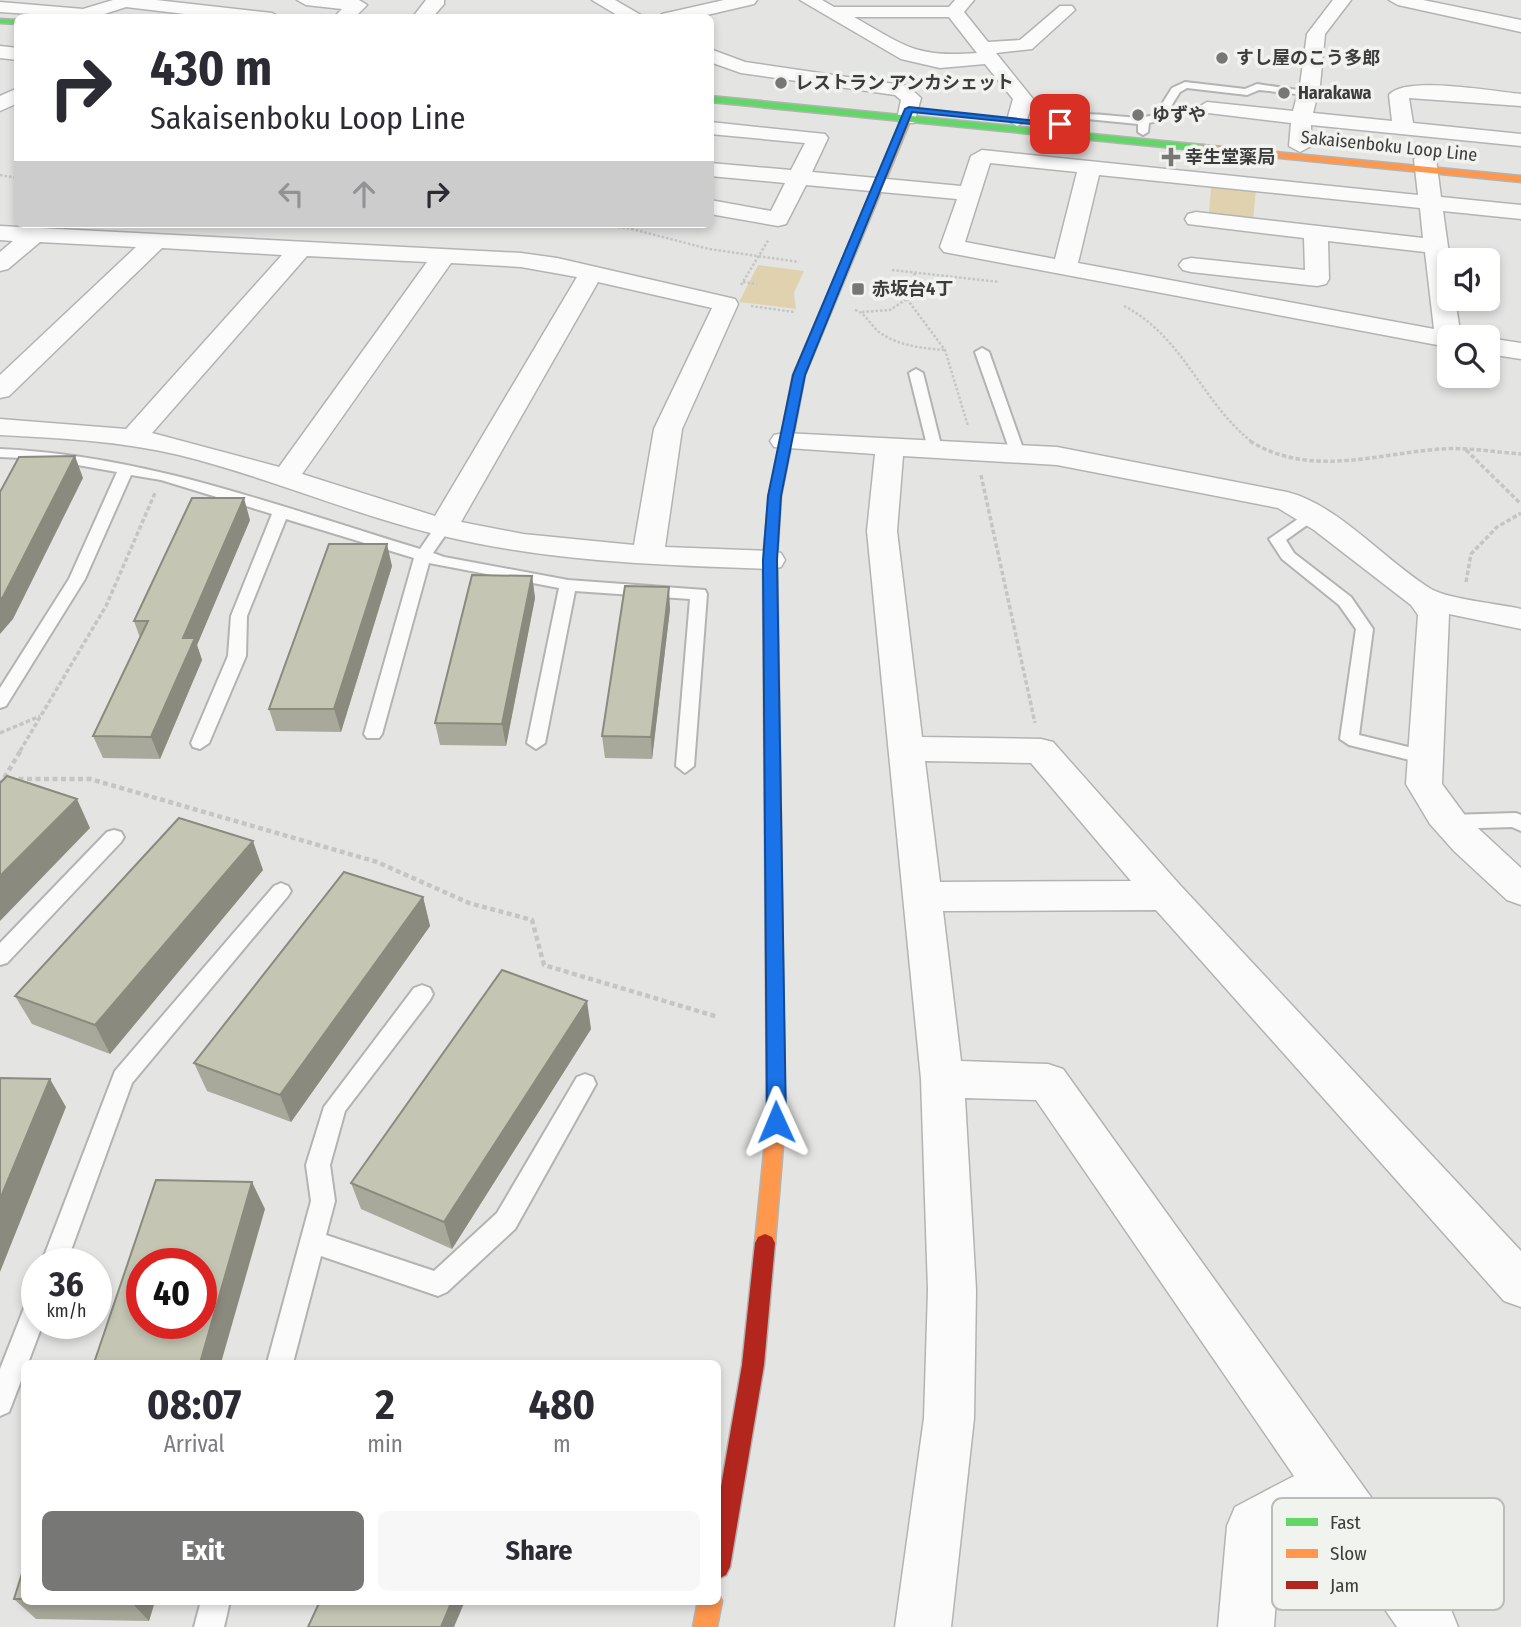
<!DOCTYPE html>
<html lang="en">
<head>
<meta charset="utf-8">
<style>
  :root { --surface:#fff; --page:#f7f7f7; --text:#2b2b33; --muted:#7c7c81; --accent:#777876 }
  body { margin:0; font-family:"Fira Sans Condensed","Noto Sans JP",sans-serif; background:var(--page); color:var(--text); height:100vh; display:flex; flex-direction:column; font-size:26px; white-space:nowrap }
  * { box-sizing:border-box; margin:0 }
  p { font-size:23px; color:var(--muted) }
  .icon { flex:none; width:38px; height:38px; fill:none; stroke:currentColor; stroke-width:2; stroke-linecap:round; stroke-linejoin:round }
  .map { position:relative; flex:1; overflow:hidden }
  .side { position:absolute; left:21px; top:1360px; width:700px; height:245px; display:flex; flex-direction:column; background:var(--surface); border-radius:10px; box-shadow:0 4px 10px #0003 }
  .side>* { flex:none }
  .hud { position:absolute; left:14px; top:14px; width:700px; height:214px; border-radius:10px; box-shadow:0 4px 10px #0003; background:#fff; color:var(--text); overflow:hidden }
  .controls { position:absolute; left:1437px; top:248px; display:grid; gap:14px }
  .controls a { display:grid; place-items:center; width:63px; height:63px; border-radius:10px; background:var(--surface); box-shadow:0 4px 10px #0003; font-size:35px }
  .speed { position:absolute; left:21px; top:1248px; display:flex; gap:14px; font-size:35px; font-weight:700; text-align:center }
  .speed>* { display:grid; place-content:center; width:91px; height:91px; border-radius:50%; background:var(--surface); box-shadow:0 4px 10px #0003; line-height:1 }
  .speed small { font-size:18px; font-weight:400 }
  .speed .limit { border:10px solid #d22; background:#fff; color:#111 }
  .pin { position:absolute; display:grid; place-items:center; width:60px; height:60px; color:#fff; margin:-30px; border-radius:14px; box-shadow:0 4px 10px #0006 }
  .me { position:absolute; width:77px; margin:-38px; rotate:359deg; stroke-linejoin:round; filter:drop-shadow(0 0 5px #0008) }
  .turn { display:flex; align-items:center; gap:24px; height:147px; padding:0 21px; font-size:32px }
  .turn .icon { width:91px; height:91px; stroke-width:2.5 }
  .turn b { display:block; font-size:49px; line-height:60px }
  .lanes { display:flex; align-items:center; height:66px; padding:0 21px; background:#0003; justify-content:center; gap:35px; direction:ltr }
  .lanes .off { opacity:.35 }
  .eta { display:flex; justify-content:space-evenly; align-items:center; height:119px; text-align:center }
  .eta b { font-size:42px; font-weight:700; line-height:49px }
  .action { display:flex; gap:14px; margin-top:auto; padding:14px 21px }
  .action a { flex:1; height:80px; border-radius:10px; background:var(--accent); color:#fff; font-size:28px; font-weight:700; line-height:80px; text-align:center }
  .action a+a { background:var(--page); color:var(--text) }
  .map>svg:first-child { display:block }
</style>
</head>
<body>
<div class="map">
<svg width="1521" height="1627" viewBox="0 0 1521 1627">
  <rect width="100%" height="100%" fill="#e4e5e3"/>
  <g fill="#e0d2af">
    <polygon points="1214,186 1256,189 1253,221 1209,212 1211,188"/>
    <polygon points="758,265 804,271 794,293 796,309 739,302"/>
  </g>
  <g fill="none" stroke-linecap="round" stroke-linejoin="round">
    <defs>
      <g id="lane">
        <path d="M1185,82L1245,89L1257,84L1312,92L1307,95L1259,90L1247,95L1187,88L1180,92L1163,119L1149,123L1148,132L1143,135L1138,132V124L1087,119L1060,127L1055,124C1085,103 1122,124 1155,115L1172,88Z"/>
        <polygon points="982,348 989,352 1025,454 1023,457 1018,458 1011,454 975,352"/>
        <polygon points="916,369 923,373 942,449 940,452 935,453 928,449 909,373"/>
        <path d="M0,449C145,455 281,507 420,549L437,524L443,522L451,527L433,553L444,557L568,580L705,590L707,594L694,766L685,773L676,766L690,599L575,591L545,743L536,749L527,743L559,588L429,563L382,734L379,738H367L364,734L414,558L286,519L247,616L246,656L209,743L200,749L193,747L191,743L228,656L231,616L272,514L161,480L131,475L85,579L6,706L0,708V688L69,579L117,472L44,459L0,457Z"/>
        <polygon points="1311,510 1319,515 1317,518 1286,540 1294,553 1351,597 1373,629 1359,735 1433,753 1435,758 1433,763 1426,764 1349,745 1340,739 1356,629 1339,605 1282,559 1269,539"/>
        <polygon points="1516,813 1521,815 1521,831 1512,827 1448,829 1438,822 1448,815"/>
        <polygon points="114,830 121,832 124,837 121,842 7,963 0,965 0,943 107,832"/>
        <polygon points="281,883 288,886 291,891 288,896 132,1083 66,1264 41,1264 115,1071 274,886"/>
        <polygon points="422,985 430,988 433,994 430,1000 345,1111 330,1165 335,1201 326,1235 434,1271 497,1213 577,1077 585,1074 593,1077 596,1084 515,1229 447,1292 438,1296 321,1256 293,1363 267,1363 311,1201 306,1165 324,1107 414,988"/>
        <polygon points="37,1294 37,1323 43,1323 28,1363 24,1363 24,1373 9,1412 0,1416 0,1369 28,1298"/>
        <polygon points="201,1601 230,1601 224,1627 194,1627"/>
      </g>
      <g id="street">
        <polygon points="113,0 156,0 272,13 281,18 218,18 126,7 92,18 0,12 0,2 83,9"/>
        <polygon points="297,0 359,0 367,5 354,18 333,18 342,9 306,5"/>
        <polygon points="426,0 444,0 444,4 432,18 412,18"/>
        <polygon points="592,0 615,0 646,18 622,18"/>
        <polygon points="724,0 757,0 754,4 694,18 659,18 662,14"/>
        <path d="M800,0H822L834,7H949L955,0H974L964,12L988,42L1020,40L1060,6H1072L1075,10L1032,49L996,53L1033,99L1027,120L1017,126L1007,120L1013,99L985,64L940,68L901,59ZM854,17H949L977,53C916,58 905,46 854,17Z"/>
        <path d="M1333,0H1351L1325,34L1320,85L1313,113L1392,121L1389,95C1405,75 1495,92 1521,94V106L1409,98L1413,123L1521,134V146L1311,125V146L1300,152L1289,146L1291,123L1200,112L1197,108L1207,102L1293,111L1300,85L1307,34Z"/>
        <polygon points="1389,0 1423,0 1521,20 1521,32 1398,5"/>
        <polygon points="0,46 18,48 18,60 0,58"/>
        <polygon points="710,49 745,62 908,86 921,98 914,123 900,123 897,119 901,100 895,95 741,73 710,62"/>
        <polygon points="18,88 18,103 0,111 0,96"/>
        <path d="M710,122L825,134L828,138L812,172L961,186L971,156L982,150L1418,195L1414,159L1425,153L1436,159L1441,197L1521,205V219L1443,211L1450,261L1449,299H1455L1461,338H1449L1448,347L944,252L940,247L957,199L806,185L786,224L778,226L710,214V200L771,211L785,183L710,176V163L791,170L805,143L710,134ZM990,163L1077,172L1055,259L965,242ZM1099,175L1420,208L1423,238L1196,212L1188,214L1185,219L1188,224L1304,238L1305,270L1191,258L1183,260L1179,265L1183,270L1191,272L1317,286L1326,284L1329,279L1328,241L1425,252L1434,329L1078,263Z"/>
        <path d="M0,226L521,253L557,258L735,299L738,304L682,429L665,547L770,551L781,553L785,560L781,567L770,569C660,565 551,562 443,536C353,515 269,477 179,455C121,441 60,438 0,435V419L126,429L282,255L162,248L9,396L0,398V375L136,247L40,242L8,269L0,271V252L13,241L0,240ZM307,256L427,262L279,467L152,433ZM451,263L521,267L577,277L435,516L302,474ZM598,282L712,308L654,429L634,545L523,534L461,522Z"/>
        <polygon points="1488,338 1521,343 1521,359 1488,354"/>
        <path d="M784,433L1057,447L1287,492C1339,505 1385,561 1431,589C1448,599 1500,604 1521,609V629L1449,614L1442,784L1467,818L1521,868V905L1507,900L1454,851L1430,824L1406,784L1418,615L1411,605L1314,530L1278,508L1057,465L903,456L897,531L922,737L1041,739L1053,742L1180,885L1521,1251V1307L1504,1301L1156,910L943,911L961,1061L1048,1064L1063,1069L1450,1607L1458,1627H1397L1322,1518L1280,1541L1274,1627H1218L1227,1526L1235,1507L1294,1476L1036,1100L965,1098L976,1290L974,1418L951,1627H895L924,1418L928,1290L921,1079L867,531L875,454L774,447L770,441L774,435ZM925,761L1031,763L1131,881L940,882Z"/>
      </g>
      <g id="fast">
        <polygon points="0,19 18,20 18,24 0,23"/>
        <polygon points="710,96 1203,145 1208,148 1203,151 710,102"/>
        <polygon points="789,423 795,427 781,496 777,560 781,832 773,838 765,832 763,560 769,496 783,427"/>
      </g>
      <g id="slow">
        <polygon points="904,117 911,119 805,375 795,427 793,430 785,430 783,427 793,375"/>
        <polygon points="1203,145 1521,176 1521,182 1200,150 1198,148"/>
        <polygon points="773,826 781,832 785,1122 775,1243 772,1249 765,1252 758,1249 755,1243 767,1122 765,832"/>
        <polygon points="718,1593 722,1601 717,1627 693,1627 698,1601 718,1601"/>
      </g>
      <polygon id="jam" points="765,1234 772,1237 775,1243 764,1365 730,1567 726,1575 718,1579 718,1504 742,1365 755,1243 758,1237"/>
    </defs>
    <use href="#lane" stroke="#b2b4b2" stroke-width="4"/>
    <use href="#street" stroke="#b2b4b2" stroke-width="3"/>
    <use href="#fast" stroke="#b2b4b2" stroke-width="3"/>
    <use href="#slow" stroke="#b2b4b2" stroke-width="3"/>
    <use href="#jam" stroke="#b2b4b2" stroke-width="3"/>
    <g stroke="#c5c5c4" stroke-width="2.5" stroke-dasharray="2.5 2" stroke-linecap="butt">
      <polyline points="0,175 18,178"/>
      <polyline points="591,224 628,228 709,249 799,262"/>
      <polyline points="892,270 999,282"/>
      <polyline points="915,273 907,299 945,350 968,426"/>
      <polyline points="743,282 757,284"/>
      <polyline points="741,285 769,239"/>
      <polyline points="751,306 794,312"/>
      <path d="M1124,306C1183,336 1202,403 1252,442"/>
      <path d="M855,310C866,313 870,325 879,332C898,346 922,348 944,350"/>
      <polyline points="862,312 890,310 907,299"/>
    </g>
    <g stroke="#c5c5c4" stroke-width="3.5" stroke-dasharray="4.5 2.5" stroke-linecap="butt">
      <path d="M1250,441C1310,478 1375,454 1440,449C1467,447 1494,452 1521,454"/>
      <polyline points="1466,450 1521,504"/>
      <polyline points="981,475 1035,723"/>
      <polyline points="1466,582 1471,554 1497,527 1521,513"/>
      <polyline points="0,733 40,716"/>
      <polyline points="20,751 106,606 155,493"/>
    </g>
    <g stroke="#c5c5c4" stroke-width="4.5" stroke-dasharray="5 3.5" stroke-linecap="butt">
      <polyline points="10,779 90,779 377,862 469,903 532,920 544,965 718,1017"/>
      <polyline points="0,785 21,750"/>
    </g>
    <use href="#lane" fill="#fbfbfb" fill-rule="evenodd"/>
    <use href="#street" fill="#fbfbfb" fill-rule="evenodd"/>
    <use href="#fast" fill="#63d668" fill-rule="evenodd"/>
    <use href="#slow" fill="#ff974d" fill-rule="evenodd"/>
    <use href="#jam" fill="#b3261e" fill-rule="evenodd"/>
  </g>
  <g fill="#a9a99b">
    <polygon points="250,520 197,645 202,660 160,759 103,758 93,736 140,638 134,621"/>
    <polygon points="392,566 341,732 276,731 269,709"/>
    <polygon points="532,576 535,598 506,746 440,745 435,723"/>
    <polygon points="670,609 652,759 605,758 602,736"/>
    <polygon points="263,870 110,1054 32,1024 15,996"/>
    <polygon points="423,897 430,926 291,1122 207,1091 194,1063"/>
    <polygon points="591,1029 452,1249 361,1209 351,1183"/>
    <polygon points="24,1567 24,1601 155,1601 149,1621 36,1619 14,1599"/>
  </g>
  <g fill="#8a8a7e">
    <polygon points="75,456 83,478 13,619 0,634 0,600"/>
    <polygon points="244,498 250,520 197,645 202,660 160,759 151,737 183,638"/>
    <polygon points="387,544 392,566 341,732 334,709"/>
    <polygon points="532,576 535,598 506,746 502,724"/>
    <polygon points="669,587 670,609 652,759 651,737"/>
    <polygon points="77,799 90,828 0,921 0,876"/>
    <polygon points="253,841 263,870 110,1054 95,1025"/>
    <polygon points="423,897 430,926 291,1122 280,1095"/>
    <polygon points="587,1001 591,1029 452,1249 444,1222"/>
    <polygon points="50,1079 66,1107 0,1272 0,1199"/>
    <polygon points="252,1182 265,1209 221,1363 200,1363"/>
    <polygon points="130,1601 155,1601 149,1621"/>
    <polygon points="452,1601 465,1601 454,1627 441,1627"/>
  </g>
  <g fill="#c5c5b4" stroke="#8a8a7e" stroke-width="2" fill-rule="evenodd">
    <polygon points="75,456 3,597 0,600 0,492 19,457"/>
    <polygon points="192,498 244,498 183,638 195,638 151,737 93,736 148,621 134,621"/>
    <polygon points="329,544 387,544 334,709 269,709"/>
    <polygon points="472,575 532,576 502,724 435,723"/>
    <polygon points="625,586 669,587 651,737 602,736"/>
    <polygon points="7,776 77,799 0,876 0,783"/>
    <polygon points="179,818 253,841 95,1025 15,996"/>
    <polygon points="344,872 423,897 280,1095 194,1063"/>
    <polygon points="502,970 587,1001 444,1222 351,1183"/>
    <polygon points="0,1078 50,1079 0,1199"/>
    <path d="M156,1180L252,1182L200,1363H94ZM142,1264H201V1323H142Z"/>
    <polygon points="24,1567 24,1599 14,1599"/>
    <polygon points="320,1601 452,1601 441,1627 308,1627"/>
  </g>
  <polygon fill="#1a73e8" stroke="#114b97" stroke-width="2" points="909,107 1065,124 1060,127 912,112 805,375 781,496 777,560 786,1122 783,1128 769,1128 767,1122 763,560 768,496 793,375 905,109"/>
  <g fill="#777876" stroke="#f1f3ef" stroke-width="2.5">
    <circle cx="1222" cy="58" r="7"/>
    <circle cx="781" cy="83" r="7"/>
    <circle cx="1284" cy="93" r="7"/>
    <circle cx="1138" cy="115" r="7"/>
    <path d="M1167.5 146.5h7v7h7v7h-7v7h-7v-7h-7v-7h7z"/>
    <rect x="851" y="282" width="14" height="14" rx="3.5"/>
  </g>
  <g text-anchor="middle" stroke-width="7" stroke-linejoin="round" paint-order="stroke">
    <g font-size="18" font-weight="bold" fill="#3c3d3c" stroke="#f1f3ef" text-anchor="start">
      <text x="1236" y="64">すし屋のこう多郎</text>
      <text x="795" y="89">レストラン アンカシェット</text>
      <text x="1298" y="99">Harakawa</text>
      <text x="1152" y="121">ゆずや</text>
      <text x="1185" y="163">幸生堂薬局</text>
      <text x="872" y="295">赤坂台4丁</text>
    </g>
    <g font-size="18" fill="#3c3d3c" stroke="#f1f3ef">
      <text transform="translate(1389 146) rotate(6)" y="6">Sakaisenboku Loop Line</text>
    </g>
  </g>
  <rect x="1272" y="1498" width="232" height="112" rx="10" fill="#f1f3ef" stroke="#bbbcb9" stroke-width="2"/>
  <rect x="1286" y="1518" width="32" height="8" fill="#63d668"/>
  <rect x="1286" y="1549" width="32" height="9" fill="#ff974d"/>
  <rect x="1286" y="1581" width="32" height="8" fill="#b3261e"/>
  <g font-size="19" fill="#3c3d3c">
    <text x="1330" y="1529">Fast</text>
    <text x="1330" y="1560">Slow</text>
    <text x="1330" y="1592">Jam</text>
  </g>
</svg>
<div class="controls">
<a><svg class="icon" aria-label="sound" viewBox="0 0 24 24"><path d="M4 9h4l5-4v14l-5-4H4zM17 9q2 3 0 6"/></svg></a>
<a><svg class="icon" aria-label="search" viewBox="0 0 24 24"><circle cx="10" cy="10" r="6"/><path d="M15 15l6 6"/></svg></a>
</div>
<div class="speed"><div>36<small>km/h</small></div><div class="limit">40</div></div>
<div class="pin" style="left:1060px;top:124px;background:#d93025"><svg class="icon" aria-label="arrive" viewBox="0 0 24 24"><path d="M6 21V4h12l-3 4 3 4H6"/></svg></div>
<svg class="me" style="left:776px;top:1122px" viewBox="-20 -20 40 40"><path d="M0-17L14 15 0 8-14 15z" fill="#1a73e8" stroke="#fff" stroke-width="4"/></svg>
<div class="hud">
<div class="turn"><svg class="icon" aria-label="right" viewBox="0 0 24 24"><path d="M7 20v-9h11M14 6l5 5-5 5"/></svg><div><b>430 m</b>Sakaisenboku Loop Line</div></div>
<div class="lanes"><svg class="icon off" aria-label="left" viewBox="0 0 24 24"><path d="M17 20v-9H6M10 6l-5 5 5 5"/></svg><svg class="icon off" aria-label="ahead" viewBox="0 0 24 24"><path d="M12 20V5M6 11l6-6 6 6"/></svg><svg class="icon" aria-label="right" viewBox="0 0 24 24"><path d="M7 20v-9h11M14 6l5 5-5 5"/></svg></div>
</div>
<section class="side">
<div class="eta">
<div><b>08:07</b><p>Arrival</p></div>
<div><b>2</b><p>min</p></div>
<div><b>480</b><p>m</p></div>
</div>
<div class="action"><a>Exit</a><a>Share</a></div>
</section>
</div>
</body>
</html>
